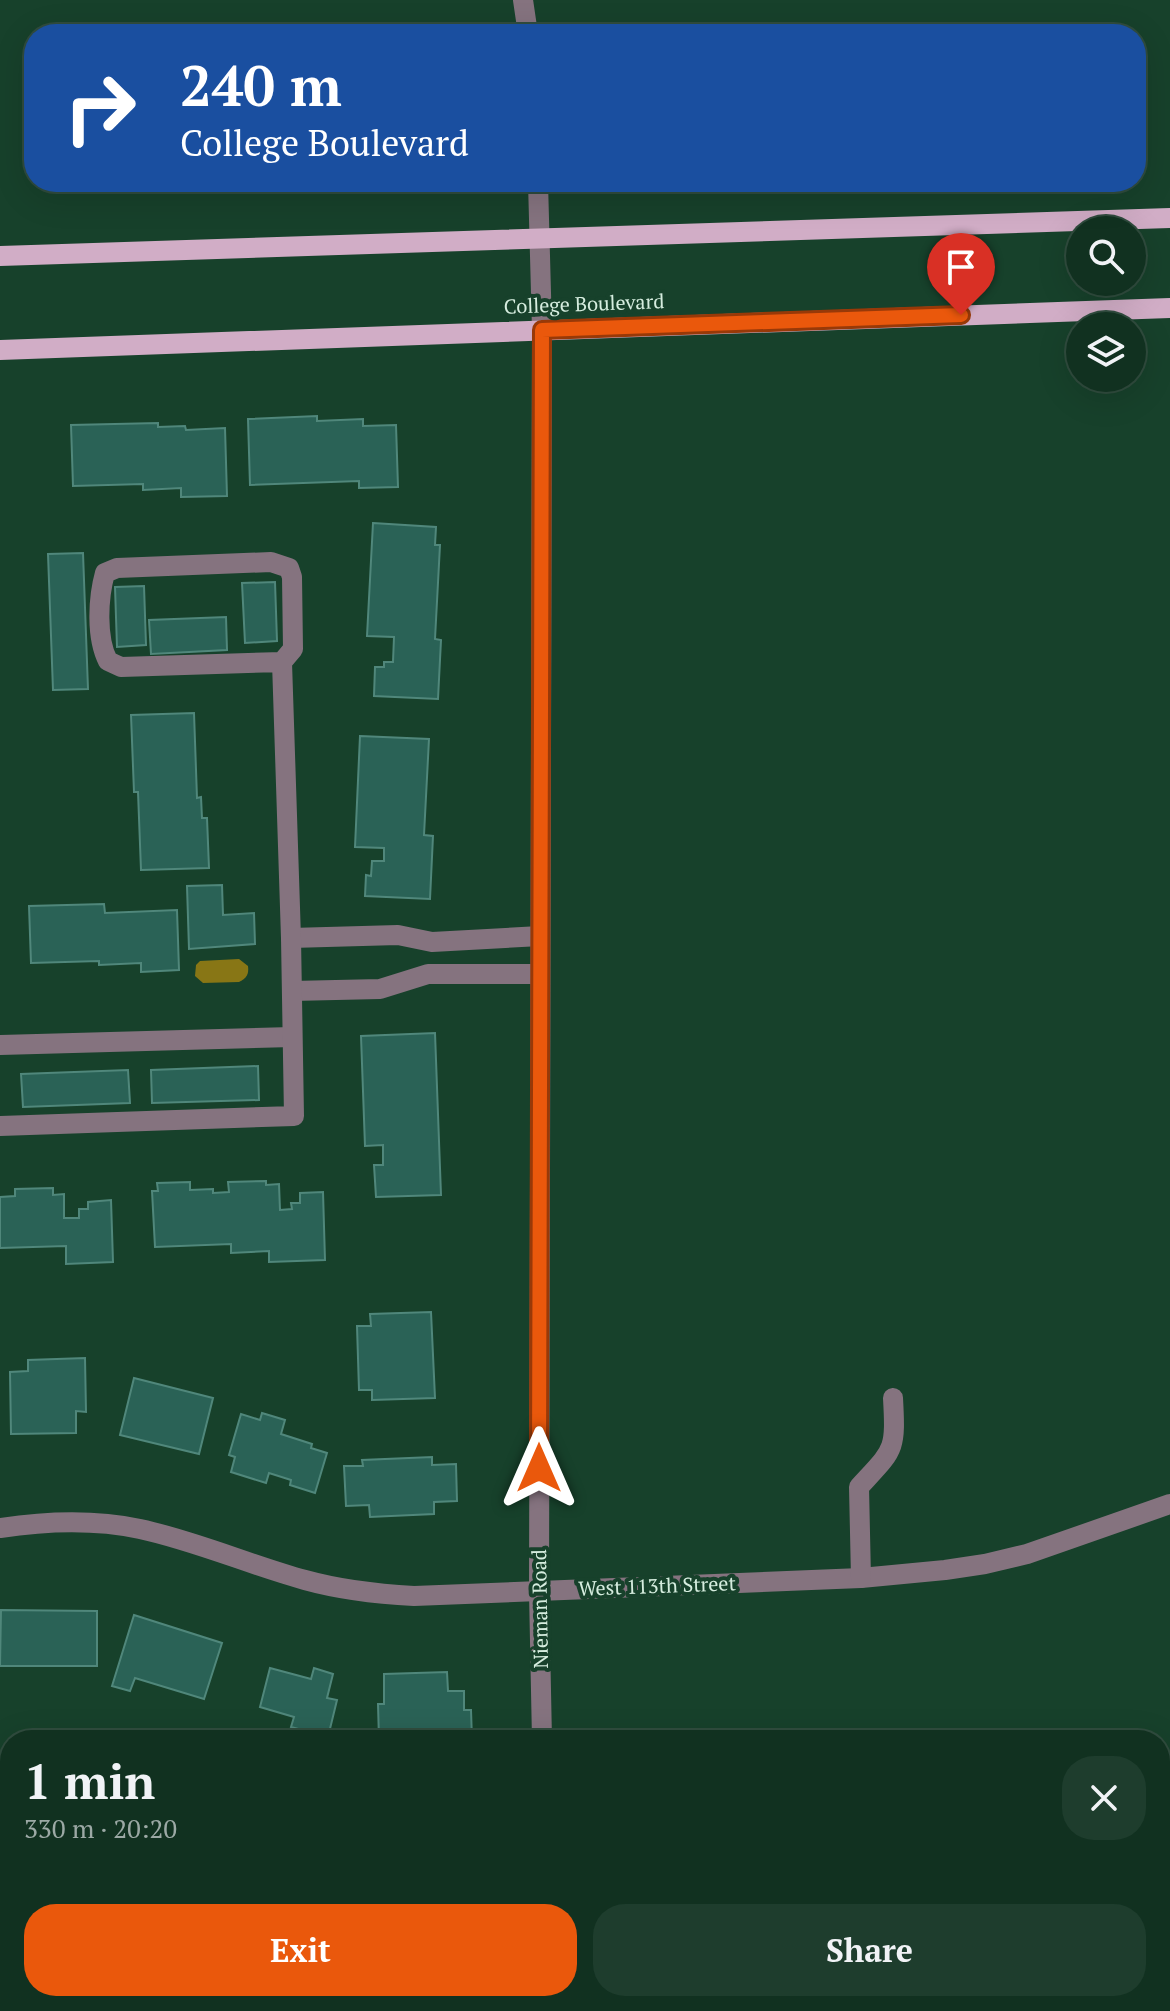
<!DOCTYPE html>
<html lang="en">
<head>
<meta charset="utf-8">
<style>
  :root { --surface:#113120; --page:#1e3d2d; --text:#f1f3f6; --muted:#9ca9a5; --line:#304c3e; --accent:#ea580c }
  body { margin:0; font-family:"PT Serif",serif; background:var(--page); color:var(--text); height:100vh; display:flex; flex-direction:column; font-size:30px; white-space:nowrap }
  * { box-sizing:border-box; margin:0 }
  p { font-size:26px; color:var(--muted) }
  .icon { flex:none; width:44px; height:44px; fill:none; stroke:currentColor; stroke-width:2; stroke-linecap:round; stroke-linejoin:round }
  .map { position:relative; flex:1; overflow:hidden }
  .sheet { position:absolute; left:0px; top:1730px; width:1170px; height:282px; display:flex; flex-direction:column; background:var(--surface); border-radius:32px 32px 0 0; box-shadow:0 8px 32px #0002,0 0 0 2px var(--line) }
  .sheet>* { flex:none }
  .guide { position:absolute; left:24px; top:24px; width:1122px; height:168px; border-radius:32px; box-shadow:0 8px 32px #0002,0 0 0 2px var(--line); background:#1a4fa0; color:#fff; overflow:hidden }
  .tools { position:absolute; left:1066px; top:216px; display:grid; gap:16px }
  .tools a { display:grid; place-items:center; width:80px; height:80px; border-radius:50%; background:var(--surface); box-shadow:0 8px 32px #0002,0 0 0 2px var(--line); font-size:40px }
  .pin { position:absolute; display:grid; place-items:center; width:68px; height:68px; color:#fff; margin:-82px -34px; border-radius:50% 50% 50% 0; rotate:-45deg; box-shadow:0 0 8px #0007 }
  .pin .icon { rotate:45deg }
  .me { position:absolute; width:88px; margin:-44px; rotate:0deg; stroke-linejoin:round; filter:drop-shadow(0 0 6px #0008) }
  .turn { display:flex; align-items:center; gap:28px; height:168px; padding:0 24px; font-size:36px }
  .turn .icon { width:104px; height:104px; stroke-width:2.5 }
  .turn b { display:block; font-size:56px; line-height:68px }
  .round { display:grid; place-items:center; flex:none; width:84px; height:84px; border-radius:32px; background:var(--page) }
  .summary { display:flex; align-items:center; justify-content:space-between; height:136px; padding:0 24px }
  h1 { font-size:48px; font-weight:700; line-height:60px }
  .cta { display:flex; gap:16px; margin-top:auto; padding:16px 24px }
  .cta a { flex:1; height:92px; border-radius:32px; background:var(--accent); color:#fff; font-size:32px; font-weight:700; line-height:92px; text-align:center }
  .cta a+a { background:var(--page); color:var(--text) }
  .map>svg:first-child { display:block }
</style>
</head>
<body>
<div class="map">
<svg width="1170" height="2011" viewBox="0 0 1170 2011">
  <rect width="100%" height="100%" fill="#17412b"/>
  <path fill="#887615" d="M239,959L248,966C249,974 247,978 239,982L203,983L195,976L196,965L200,961Z"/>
  <g fill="#2a6256" stroke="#50877b" stroke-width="2">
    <polygon points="317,416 317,421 363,419 363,426 396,425 398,487 359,488 359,481 250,485 248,419"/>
    <polygon points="158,423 158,427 185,426 186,430 225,428 227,496 181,497 181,488 143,490 143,484 73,486 71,425"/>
    <polygon points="373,523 436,527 435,545 440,545 435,639 441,640 438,699 374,696 375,667 384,667 384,662 393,662 394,637 367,636"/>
    <polygon points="83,553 88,689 53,690 48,554"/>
    <polygon points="275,582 277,641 245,643 242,583"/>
    <polygon points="144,586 146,645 117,647 115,587"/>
    <polygon points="226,617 227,650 151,654 149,620"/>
    <polygon points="194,713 197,798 201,797 202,818 207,818 209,868 141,870 138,792 134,792 131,715"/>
    <polygon points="360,736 429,739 424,835 433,836 430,899 365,896 366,875 371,876 372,861 384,861 384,848 355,847"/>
    <polygon points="222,885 223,915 254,913 255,944 189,949 187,886"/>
    <polygon points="104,904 105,913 177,910 179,970 141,972 141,963 99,965 99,961 31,963 29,906"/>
    <polygon points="435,1033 441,1195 376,1197 374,1165 383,1165 383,1145 365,1146 361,1036"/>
    <polygon points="258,1066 259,1100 152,1103 151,1070"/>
    <polygon points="128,1070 130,1103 23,1107 21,1074"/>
    <polygon points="266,1181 266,1185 279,1184 280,1210 292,1209 291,1203 300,1203 300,1193 323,1192 325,1260 269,1262 269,1251 231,1253 231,1244 155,1247 152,1191 158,1191 157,1183 190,1182 190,1190 213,1189 213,1193 229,1192 228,1182"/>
    <polygon points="53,1188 53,1195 64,1194 64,1218 79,1218 79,1209 88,1209 88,1202 111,1200 113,1262 66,1264 66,1246 0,1248 0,1197 15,1196 15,1189"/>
    <polygon points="431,1312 435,1398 372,1400 372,1390 359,1390 357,1326 371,1326 370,1314"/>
    <polygon points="85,1358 86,1412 76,1411 76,1433 11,1434 10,1372 28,1371 28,1360"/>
    <polygon points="134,1378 213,1398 199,1454 120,1435"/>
    <polygon points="262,1413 285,1420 281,1434 312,1444 311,1448 327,1453 315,1493 290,1485 291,1480 269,1473 266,1483 231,1472 235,1457 229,1455 241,1414 260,1420"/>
    <polygon points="432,1457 432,1465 456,1464 457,1501 434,1502 434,1514 370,1517 369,1505 346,1506 344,1466 363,1466 362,1460"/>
    <polygon points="1,1610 97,1611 97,1666 0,1666"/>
    <polygon points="134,1615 222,1643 204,1699 135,1678 130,1691 112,1686"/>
    <polygon points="270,1668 311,1679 314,1668 333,1674 327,1698 337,1700 328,1737 291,1727 294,1717 260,1707"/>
    <polygon points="447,1672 448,1691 464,1691 464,1710 471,1710 472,1740 379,1740 378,1704 384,1704 384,1674"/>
    <polygon points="119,2002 123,2011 99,2011 118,2002"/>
  </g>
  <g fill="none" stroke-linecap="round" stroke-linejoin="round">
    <g stroke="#85737f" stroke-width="20">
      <polyline points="523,0 528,34"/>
      <polyline points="538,182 542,330 539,1592 542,1740"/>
      <polyline points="291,938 398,935 432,942 540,936"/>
      <polyline points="292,991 380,989 428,974 540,974"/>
      <polyline points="0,1045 292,1037"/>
      <path d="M0,1126L294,1116L291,938L282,662L293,649L292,577L289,568L271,562L117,568L105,573C98,598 96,638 108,661L121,667L282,662"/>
      <path d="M0,1528C47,1521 93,1519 140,1529C196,1541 250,1565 305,1580C341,1590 377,1594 414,1596L861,1578L945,1570L985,1564L1027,1554L1170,1504"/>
      <path d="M861,1578L859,1487C894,1449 896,1452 893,1398"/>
      <polyline points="314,2002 361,2010 609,2002"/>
      <polyline points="667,2002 678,2011"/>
    </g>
    <g stroke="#d1adc6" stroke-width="20">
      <polyline points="0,256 1170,218"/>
      <polyline points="0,350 1170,308"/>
    </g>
  </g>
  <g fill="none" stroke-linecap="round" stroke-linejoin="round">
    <defs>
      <polyline id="route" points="539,1468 542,330 961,315"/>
    </defs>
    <use href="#route" stroke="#983908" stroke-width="20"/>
    <use href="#route" stroke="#ea580c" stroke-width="14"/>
  </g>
  <g text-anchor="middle" stroke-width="8" stroke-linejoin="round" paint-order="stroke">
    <g font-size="20" fill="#d6eddf" stroke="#17412b">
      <text transform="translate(584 304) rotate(-2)" y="7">College Boulevard</text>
      <text transform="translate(657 1586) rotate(-2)" y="7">West 113th Street</text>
      <text transform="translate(540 1609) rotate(-91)" y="7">Nieman Road</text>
    </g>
  </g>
</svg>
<div class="tools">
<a><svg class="icon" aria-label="search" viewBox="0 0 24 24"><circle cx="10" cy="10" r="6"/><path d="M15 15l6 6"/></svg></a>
<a><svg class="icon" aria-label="layers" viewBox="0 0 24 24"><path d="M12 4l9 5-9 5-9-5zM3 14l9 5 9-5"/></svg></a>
</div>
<div class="pin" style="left:961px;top:315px;background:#d93025"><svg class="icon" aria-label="arrive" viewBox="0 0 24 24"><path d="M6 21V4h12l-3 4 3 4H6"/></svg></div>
<svg class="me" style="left:539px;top:1468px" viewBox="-20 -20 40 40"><path d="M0-17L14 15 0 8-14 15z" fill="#ea580c" stroke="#fff" stroke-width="4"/></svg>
<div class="guide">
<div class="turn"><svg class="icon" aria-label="right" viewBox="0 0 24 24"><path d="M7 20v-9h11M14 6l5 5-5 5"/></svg><div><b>240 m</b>College Boulevard</div></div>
</div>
<section class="sheet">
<div class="summary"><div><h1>1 min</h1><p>330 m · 20:20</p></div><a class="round"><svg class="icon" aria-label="close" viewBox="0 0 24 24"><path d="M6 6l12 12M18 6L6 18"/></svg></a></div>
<div class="cta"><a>Exit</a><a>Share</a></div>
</section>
</div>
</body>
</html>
